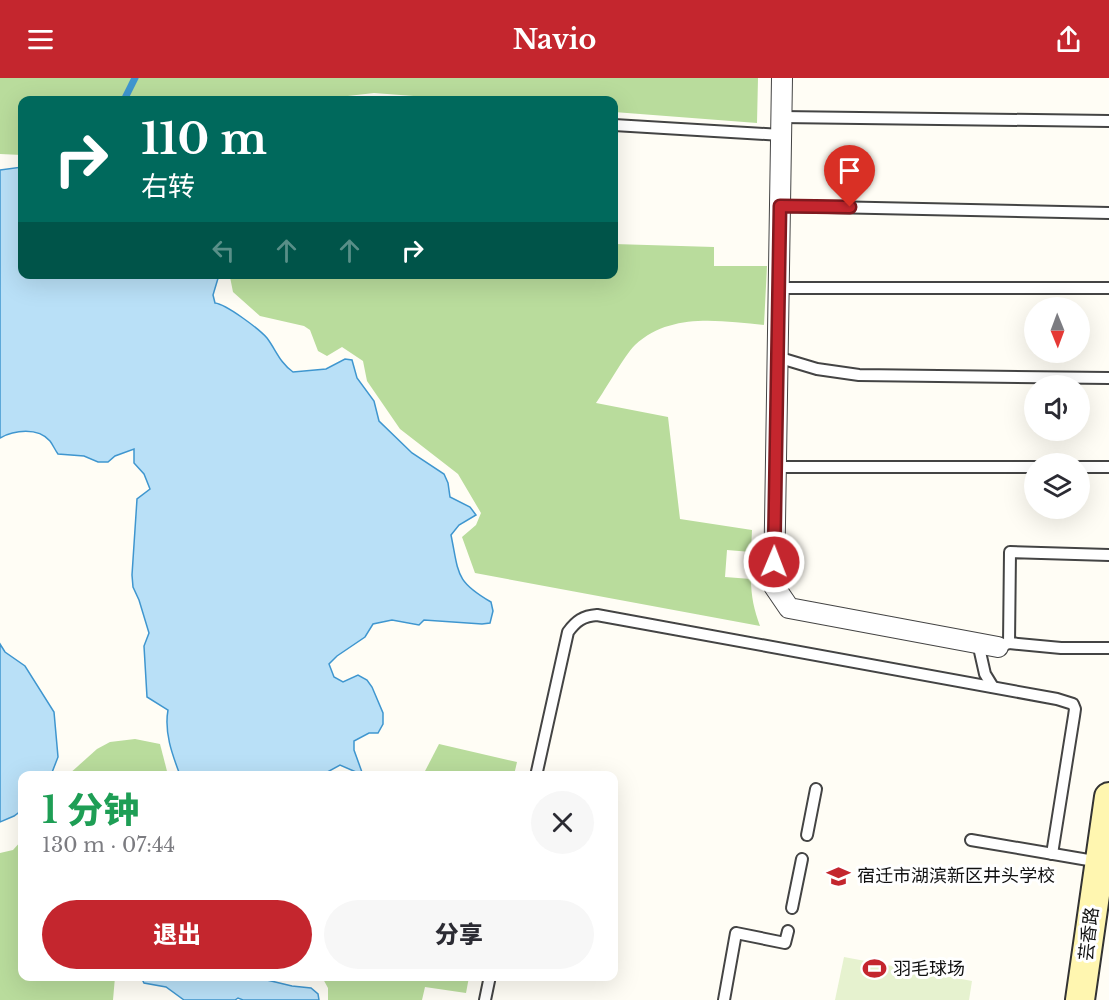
<!DOCTYPE html>
<html lang="zh">
<head>
<meta charset="utf-8">
<style>
  :root { --surface:#fff; --page:#f7f7f7; --text:#2b2b33; --muted:#7c7c81; --accent:#c4262e }
  body { margin:0; font-family:"Libre Baskerville","Noto Sans SC",serif; background:var(--page); color:var(--text); height:100vh; display:flex; flex-direction:column; font-size:22px; white-space:nowrap }
  * { box-sizing:border-box; margin:0 }
  p { font-size:20px; color:var(--muted) }
  .icon { flex:none; width:33px; height:33px; fill:none; stroke:currentColor; stroke-width:2; stroke-linecap:round; stroke-linejoin:round }
  .map { position:relative; flex:1; overflow:hidden }
  .sheet { position:absolute; left:18px; top:693px; width:600px; height:210px; display:flex; flex-direction:column; background:var(--surface); border-radius:12px; box-shadow:0 6px 24px #0002 }
  .sheet>* { flex:none }
  .hud { position:absolute; left:18px; top:18px; width:600px; height:183px; border-radius:12px; box-shadow:0 6px 24px #0002; background:#00695c; color:#fff; overflow:hidden }
  .needle { width:39px; rotate:179deg }
  .fabs { position:absolute; left:1024px; top:219px; display:grid; gap:12px }
  .fabs a { display:grid; place-items:center; width:66px; height:66px; border-radius:50%; background:var(--surface); box-shadow:0 6px 24px #0002; font-size:30px }
  .pin { position:absolute; display:grid; place-items:center; width:51px; height:51px; color:#fff; margin:-62px -26px; border-radius:50% 50% 50% 0; rotate:-45deg; box-shadow:0 0 6px #0007 }
  .pin .icon { rotate:45deg }
  .me { position:absolute; width:66px; margin:-33px; rotate:1deg; stroke-linejoin:round; filter:drop-shadow(0 0 4px #0008) }
  .turn { display:flex; align-items:center; gap:21px; height:126px; padding:0 24px; font-size:27px }
  .turn .icon { width:78px; height:78px; stroke-width:2.5 }
  .turn b { display:block; font-size:42px; line-height:51px }
  .lanes { display:flex; align-items:center; height:57px; padding:0 24px; background:#0003; justify-content:center; gap:30px; direction:ltr }
  .lanes .off { opacity:.35 }
  .round { display:grid; place-items:center; flex:none; width:63px; height:63px; border-radius:32px; background:var(--page) }
  .overview { display:flex; align-items:center; justify-content:space-between; height:102px; padding:0 24px }
  h1 { font-size:36px; font-weight:800; line-height:45px; color:#1e9e55 }
  .button { display:flex; gap:12px; margin-top:auto; padding:12px 24px }
  .button a { flex:1; height:69px; border-radius:36px; background:var(--accent); color:#fff; font-size:24px; font-weight:800; line-height:69px; text-align:center }
  .button a+a { background:var(--page); color:var(--text) }
  header { display:flex; justify-content:space-between; align-items:center; height:78px; padding:0 24px; background:var(--accent); color:#fff; font-size:27px; font-weight:800 }
  .map>svg:first-child { display:block }
</style>
</head>
<body>
<header><svg class="icon" aria-label="menu" viewBox="0 0 24 24"><path d="M4 6h16M4 12h16M4 18h16"/></svg>Navio<svg class="icon" aria-label="share" viewBox="0 0 24 24"><path d="M12 15V3M7 8l5-5 5 5M5 13v7h14v-7"/></svg></header>
<div class="map">
<svg width="1109" height="922" viewBox="0 0 1109 922">
  <rect width="100%" height="100%" fill="#fffdf5"/>
  <g fill="#b9dc9c">
    <polygon points="0,0 758,0 757,45 614,34 614,22 466,22 374,15 313,22 22,22 22,77 0,76"/>
    <path d="M614,166L714,169V188H767L764,247C720,243 671,234 635,267C624,278 606,311 596,325L668,339L680,441L752,452L751,474L727,472L725,499L751,501C751,518 754,532 760,548L475,495L462,459L476,447L481,435L458,396L400,351L367,303L363,283L342,269L327,278L318,273L310,252L304,248L260,238L233,214L230,199V196H614Z"/>
    <polygon points="135,661 160,666 168,697 68,697 97,671 110,664"/>
    <polygon points="439,666 517,684 514,697 423,697"/>
    <polygon points="22,762 22,898 115,899 113,922 0,922 0,775 13,772"/>
    <polygon points="322,899 469,899 466,915 425,909 422,922 328,922 328,910"/>
  </g>
  <polygon fill="#e6f2cf" points="844,879 972,903 969,922 835,922"/>
  <g fill="#b9e0f7" stroke="#3f96cf" stroke-width="1.5">
    <path d="M22,89V196L219,197L213,217L215,225C226,226 259,251 267,260C276,272 280,285 293,294L326,291L345,281L352,282L357,300L374,323L379,343L412,375L444,396L448,405L450,419L470,429L476,437L459,447L451,457C459,496 455,503 491,524L493,533L490,545L482,546L424,542L419,547L392,542L373,546L365,559L337,578L329,586L334,599L343,604L358,597L367,602L372,609L383,635V646L378,655H369L354,663V672L363,697L340,687L322,697H180C172,676 164,654 168,632L147,619L144,568L149,555L139,522L133,509L132,497L137,421L150,411L144,396L134,385V371L115,378L108,384H98L84,378L58,376C55,372 53,367 50,363C38,349 14,352 0,360V92Z"/>
    <polygon points="0,566 5,574 25,588 54,634 58,679 51,697 22,698 22,732 14,738 0,744"/>
    <polygon points="141,899 262,899 267,902 292,908 311,910 318,916 319,922 243,922 238,920 235,922 184,922 166,909 144,905"/>
  </g>
  <g fill="none" stroke-linecap="round" stroke-linejoin="round">
    <polyline stroke="#3f96cf" stroke-width="7" points="124,22 135,0"/>
    <defs>
      <g id="lane">
        <polyline points="781,39 1109,43"/>
        <polyline points="614,47 781,57"/>
        <polyline points="780,128 1109,135"/>
        <polyline points="778,210 1109,210"/>
        <polyline points="777,279 817,291 859,297 1109,300"/>
        <polyline points="776,389 1035,389"/>
        <polyline points="1080,389 1109,389"/>
        <polyline points="978,565 985,596 993,609"/>
        <polyline points="1009,565 1061,570 1109,570"/>
        <polyline points="998,569 1009,565 1010,474 1109,477"/>
        <path d="M536,698L568,554C576,543 583,538 597,537L1057,621L1073,626L1075,631L1074,638L1052,776"/>
        <polyline points="807,757 816,711"/>
        <polyline points="971,762 1100,784"/>
        <polyline points="792,830 802,781"/>
        <polyline points="485,922 490,898"/>
        <polyline points="724,922 736,855 785,865 788,853"/>
      </g>
      <polyline id="street" points="782,0 774,508 789,530 998,569"/>
      <polyline id="secondary" points="1080,922 1109,719"/>
    </defs>
    <use href="#lane" stroke="#444" stroke-width="14"/>
    <use href="#street" stroke="#444" stroke-width="22"/>
    <use href="#secondary" stroke="#333" stroke-width="32"/>
    <use href="#lane" stroke="#fff" stroke-width="10"/>
    <use href="#street" stroke="#fff" stroke-width="20"/>
    <use href="#secondary" stroke="#fff6b0" stroke-width="28"/>
  </g>
  <g fill="none" stroke-linecap="round" stroke-linejoin="round">
    <defs>
      <polyline id="route" points="774,484 780,128 850,129"/>
    </defs>
    <use href="#route" stroke="#7f191e" stroke-width="15"/>
    <use href="#route" stroke="#c4262e" stroke-width="10"/>
  </g>
  <defs>
    <symbol id="school-bare" viewBox="-9 -9 18 18"><path d="M0-5L7-2L0 1L-7-2ZM-4 1L0 2.5L4 1V4Q0 6-4 4Z" fill="#c4262e" stroke="#fff" stroke-width="2.5" paint-order="stroke"/></symbol>
    <symbol id="stadium-bare" viewBox="-9 -9 18 18"><path d="M0-5a6.5 5 0 1 0 0 10a6.5 5 0 1 0 0-10ZM-3.5-1.8h7v3.6h-7Z" fill="#c4262e" stroke="#fff" stroke-width="2.5" paint-order="stroke"/></symbol>
  </defs>
  <g fill-rule="evenodd">
    <use href="#school-bare" x="822" y="782" width="33" height="33"/>
    <use href="#stadium-bare" x="858" y="874" width="33" height="33"/>
  </g>
  <g text-anchor="middle" stroke-width="6" stroke-linejoin="round" paint-order="stroke">
    <g font-size="18" fill="#111" stroke="#fff" text-anchor="start">
      <text x="857" y="804">宿迁市湖滨新区井头学校</text>
      <text x="893" y="897">羽毛球场</text>
    </g>
    <g font-size="18" fill="#111" stroke="#fff">
      <text transform="translate(1089 856) rotate(-83)" y="6">芸香路</text>
    </g>
  </g>
</svg>
<div class="fabs">
<a><svg class="needle" viewBox="-14 -14 28 28"><path d="M0-13l5 13h-10z" fill="#e53935"/><path d="M0 13l5-13h-10z" fill="#7c7c81"/></svg></a>
<a><svg class="icon" aria-label="sound" viewBox="0 0 24 24"><path d="M4 9h4l5-4v14l-5-4H4zM17 9q2 3 0 6"/></svg></a>
<a><svg class="icon" aria-label="layers" viewBox="0 0 24 24"><path d="M12 4l9 5-9 5-9-5zM3 14l9 5 9-5"/></svg></a>
</div>
<div class="pin" style="left:850px;top:129px;background:#d93025"><svg class="icon" aria-label="arrive" viewBox="0 0 24 24"><path d="M6 21V4h12l-3 4 3 4H6"/></svg></div>
<svg class="me" style="left:774px;top:484px" viewBox="-20 -20 40 40"><circle r="17" fill="#c4262e" stroke="#fff" stroke-width="3"/><path d="M0-11L8 9 0 5-8 9z" fill="#fff"/></svg>
<div class="hud">
<div class="turn"><svg class="icon" aria-label="right" viewBox="0 0 24 24"><path d="M7 20v-9h11M14 6l5 5-5 5"/></svg><div><b>110 m</b>右转</div></div>
<div class="lanes"><svg class="icon off" aria-label="left" viewBox="0 0 24 24"><path d="M17 20v-9H6M10 6l-5 5 5 5"/></svg><svg class="icon off" aria-label="ahead" viewBox="0 0 24 24"><path d="M12 20V5M6 11l6-6 6 6"/></svg><svg class="icon off" aria-label="ahead" viewBox="0 0 24 24"><path d="M12 20V5M6 11l6-6 6 6"/></svg><svg class="icon" aria-label="right" viewBox="0 0 24 24"><path d="M7 20v-9h11M14 6l5 5-5 5"/></svg></div>
</div>
<section class="sheet">
<div class="overview"><div><h1>1 分钟</h1><p>130 m · 07:44</p></div><a class="round"><svg class="icon" aria-label="close" viewBox="0 0 24 24"><path d="M6 6l12 12M18 6L6 18"/></svg></a></div>
<div class="button"><a>退出</a><a>分享</a></div>
</section>
</div>
</body>
</html>
